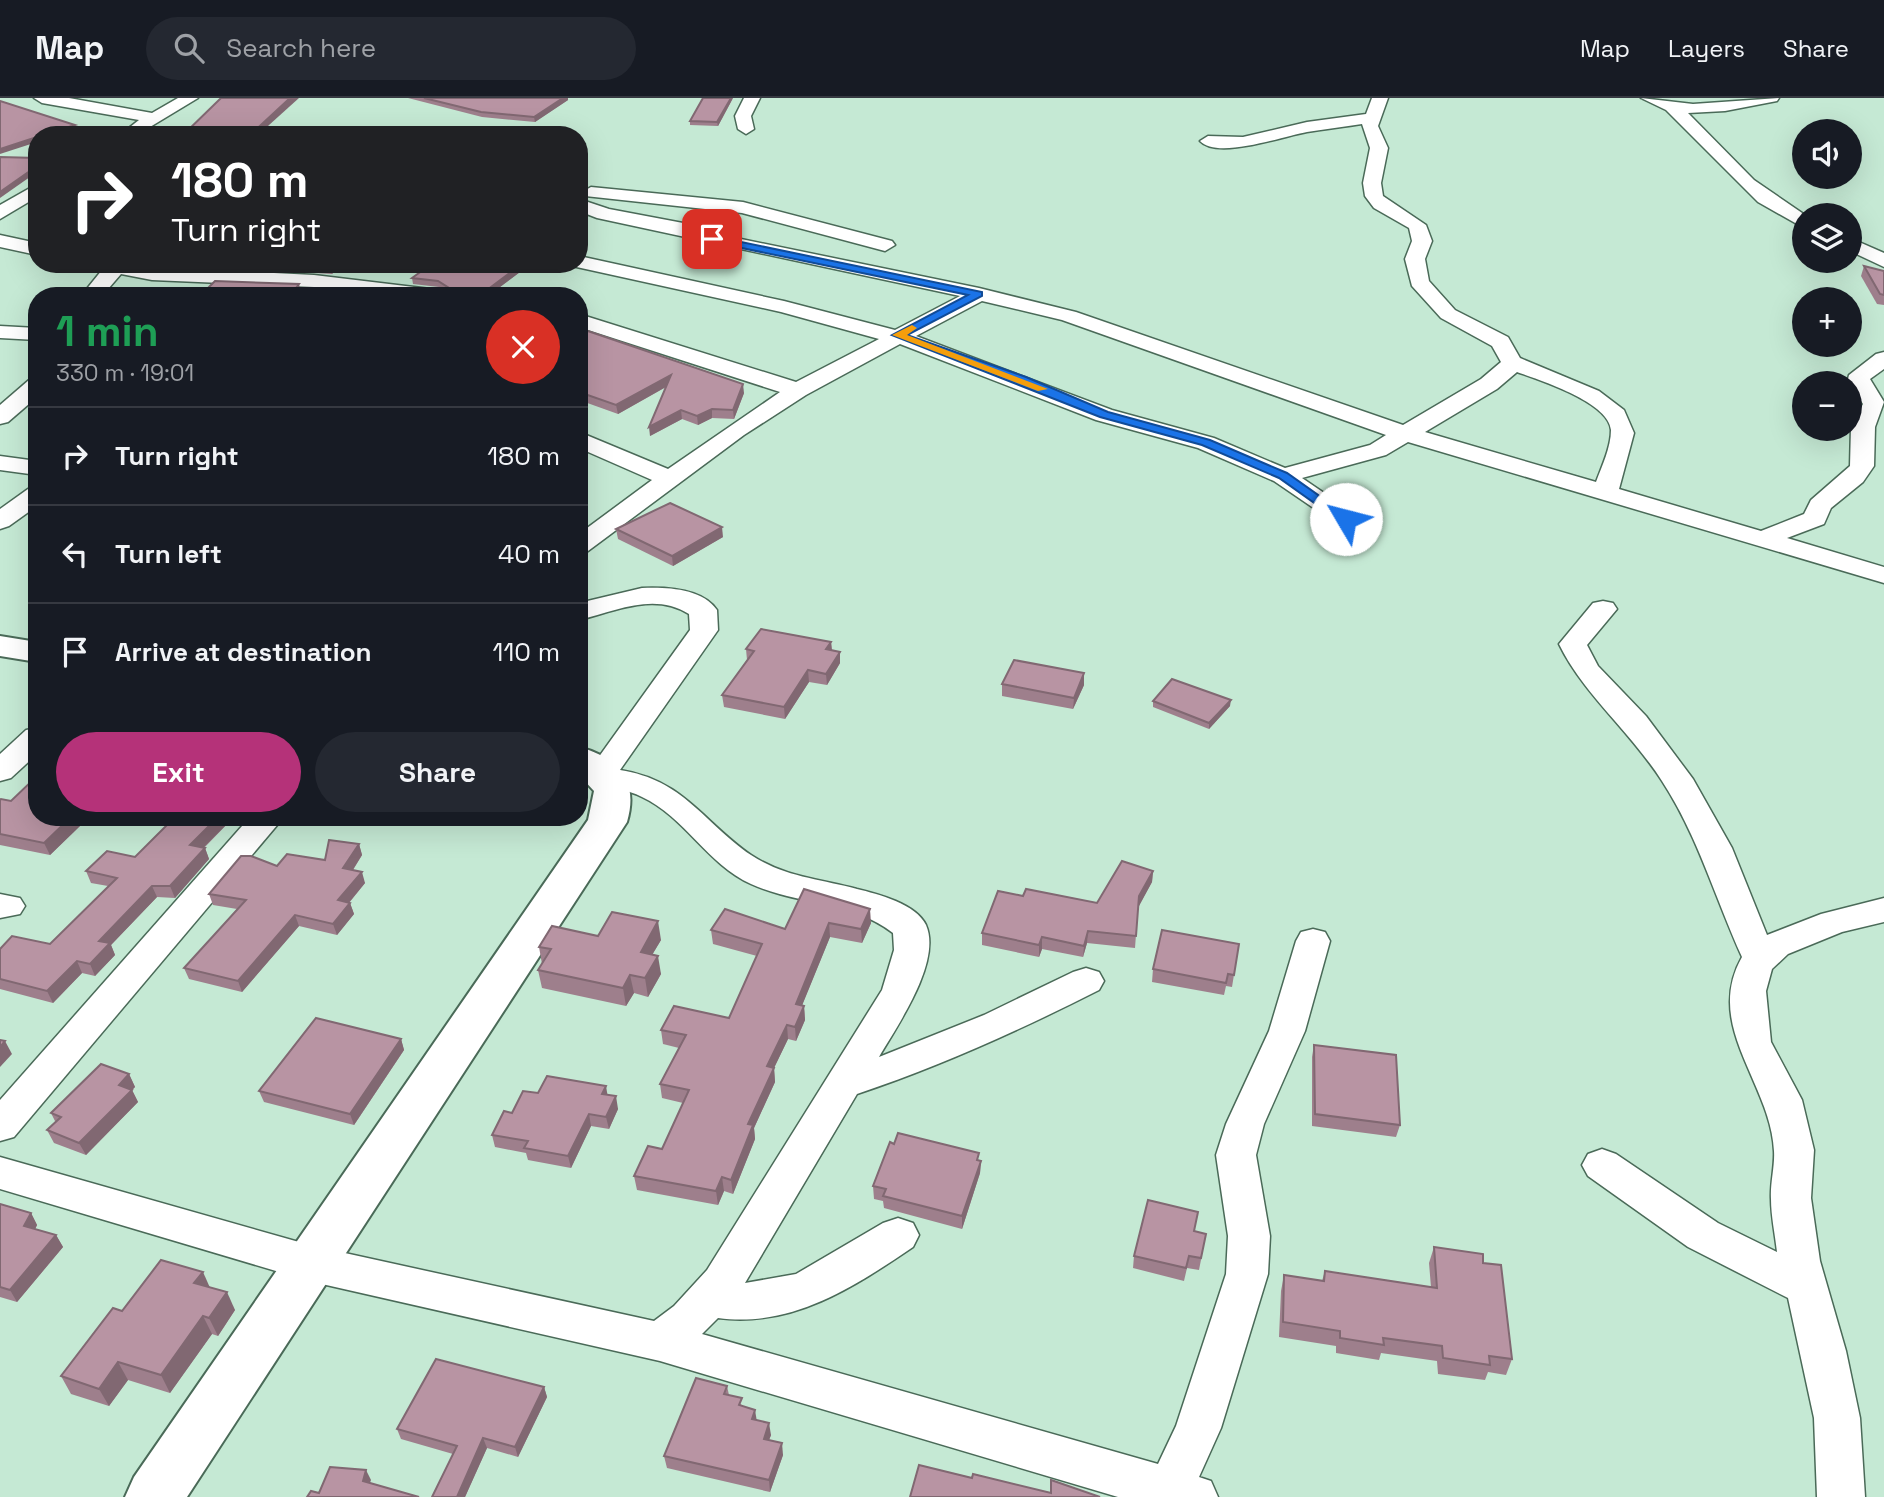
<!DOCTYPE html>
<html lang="en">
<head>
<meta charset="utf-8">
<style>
  :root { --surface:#171b24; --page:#242831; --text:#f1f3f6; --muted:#9ea1a6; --line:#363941; --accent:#b53279 }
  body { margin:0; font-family:"Space Grotesk",sans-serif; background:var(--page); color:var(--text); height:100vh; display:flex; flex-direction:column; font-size:26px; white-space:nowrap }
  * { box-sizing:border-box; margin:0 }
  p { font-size:23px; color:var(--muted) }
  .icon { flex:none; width:38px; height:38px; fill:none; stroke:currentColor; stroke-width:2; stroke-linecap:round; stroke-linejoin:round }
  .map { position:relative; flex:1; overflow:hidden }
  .details { position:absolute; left:28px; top:189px; width:560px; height:539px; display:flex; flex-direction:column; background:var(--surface); border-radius:28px; box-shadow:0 7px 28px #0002 }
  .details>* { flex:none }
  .guide { position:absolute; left:28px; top:28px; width:560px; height:147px; border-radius:28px; box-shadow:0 7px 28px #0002; background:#202124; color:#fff; overflow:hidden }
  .controls { position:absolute; left:1792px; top:21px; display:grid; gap:14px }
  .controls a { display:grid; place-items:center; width:70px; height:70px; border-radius:50%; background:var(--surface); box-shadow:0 7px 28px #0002; font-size:35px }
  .pin { position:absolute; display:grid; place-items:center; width:60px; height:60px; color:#fff; margin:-30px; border-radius:14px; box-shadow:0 4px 10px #0006 }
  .me { position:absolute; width:77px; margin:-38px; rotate:307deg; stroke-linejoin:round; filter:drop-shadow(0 0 5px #0008) }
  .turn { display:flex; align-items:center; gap:24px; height:147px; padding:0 28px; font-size:32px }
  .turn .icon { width:91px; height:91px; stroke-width:2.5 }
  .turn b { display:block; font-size:49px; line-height:60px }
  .round { display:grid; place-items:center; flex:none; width:74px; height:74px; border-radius:37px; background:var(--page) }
  .overview { display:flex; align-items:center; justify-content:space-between; height:119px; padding:0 28px }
  h1 { font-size:42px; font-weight:800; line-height:52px; color:#1e9e55 }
  .action { display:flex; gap:14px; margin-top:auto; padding:14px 28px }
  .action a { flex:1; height:80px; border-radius:42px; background:var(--accent); color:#fff; font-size:28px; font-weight:800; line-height:80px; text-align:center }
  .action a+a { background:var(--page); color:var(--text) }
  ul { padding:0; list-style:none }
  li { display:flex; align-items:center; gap:21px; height:98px; padding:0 28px; border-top:2px solid var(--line) }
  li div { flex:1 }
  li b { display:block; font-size:26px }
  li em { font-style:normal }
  header { display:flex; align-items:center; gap:42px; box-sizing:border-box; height:98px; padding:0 35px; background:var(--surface); border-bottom:2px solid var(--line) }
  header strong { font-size:33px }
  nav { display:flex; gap:38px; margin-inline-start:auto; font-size:24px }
  .search { width:490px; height:63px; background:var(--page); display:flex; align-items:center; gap:18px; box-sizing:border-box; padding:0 24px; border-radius:38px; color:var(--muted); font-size:26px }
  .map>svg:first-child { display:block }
</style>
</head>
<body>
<header>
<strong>Map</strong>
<div class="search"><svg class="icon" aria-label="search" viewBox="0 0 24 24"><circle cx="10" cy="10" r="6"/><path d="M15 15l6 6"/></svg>Search here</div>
<nav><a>Map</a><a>Layers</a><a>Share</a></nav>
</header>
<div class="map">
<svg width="1884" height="1399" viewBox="0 0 1884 1399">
  <rect width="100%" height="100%" fill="#c5e9d4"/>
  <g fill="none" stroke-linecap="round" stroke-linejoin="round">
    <defs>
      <g id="minor">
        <polygon points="34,0 69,0 152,15 178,0 198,0 150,29 182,32 190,37 128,37 125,33 139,22 42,5"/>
        <polygon points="744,0 760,0 751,18 754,31 746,36 738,31 735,18"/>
        <path d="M1372,0H1388L1378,28L1388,50L1381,85L1383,98L1426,127L1432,143L1425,161L1429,183L1455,212L1508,239L1520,260L1599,293L1624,312L1634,335L1619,391L1761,433L1804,416L1811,402L1850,368L1851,329L1863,306L1848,281L1849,277L1876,256L1884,254V271L1870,281L1884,304L1875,329L1874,368L1863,384L1831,410L1824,426L1787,440L1884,469V485L1408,344L1386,357L1302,380L1355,416L1359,421L1355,426H1337L1274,383L1198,350L1096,322L900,246L806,297L744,337L588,453L579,456V436L652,382L579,350V334L668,371L780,294L579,229V216L796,284L879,241L781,214L572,168L579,166V158L784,203L895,232L960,198L597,120L579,113V101L609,111L683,125L717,136L979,190L1076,214L1403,327L1481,281L1501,264L1492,248L1441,220L1412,188L1405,161L1412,143L1409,130L1374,110L1365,98L1363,85L1370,50L1362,26C1344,29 1325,31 1307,34C1284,38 1217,62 1200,43L1208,38L1243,39L1307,24L1366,16ZM982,203L1062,222L1386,337L1370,347L1285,370L1214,340L1112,312L916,238ZM1517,274C1539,282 1609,304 1611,332C1611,349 1602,368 1596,384L1425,334L1497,291Z"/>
        <polygon points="1641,0 1693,6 1779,0 1777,3 1725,13 1688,15 1754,82 1805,117 1804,130 1758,104 1666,12"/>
        <polygon points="37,86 37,99 0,121 0,107"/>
        <polygon points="591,89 743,104 892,143 895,147 885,153 742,115 585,98 582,94"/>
        <polygon points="0,137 37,145 37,157 0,149"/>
        <polygon points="1850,140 1884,155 1884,169 1850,153"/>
        <polygon points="90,166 314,177 439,192 449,198 386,198 314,189 152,182 121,176 102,198 81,198 102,172"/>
        <polygon points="0,228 37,230 37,242 0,240"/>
        <polygon points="37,280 37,299 8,324 0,326 0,307 29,282"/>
        <polygon points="0,358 37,363 37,377 0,372"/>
        <polygon points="37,389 37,408 9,428 0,431 0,411 28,391"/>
        <path d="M642,490C666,489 702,490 717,512L718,532L620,672C684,682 703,724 751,757C784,779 820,781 857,791C878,796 916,806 926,827C942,864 897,928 879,959L984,917L1073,874L1086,870L1099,874L1104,883L1099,892C1020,932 941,968 857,996L745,1185L796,1176L883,1125L898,1120L913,1125L919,1137L913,1149C854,1189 792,1230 718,1220L702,1236L1158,1366L1176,1328L1226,1176L1228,1138L1216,1057L1226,1026L1269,933L1296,843L1301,834L1313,831L1325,834L1330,843L1305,933L1264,1026L1256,1057L1270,1138L1268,1176L1221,1330L1199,1379L1211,1383L1218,1399H1118L660,1263L313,1184L0,1091V1059L313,1148L654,1223L674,1208L707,1172L882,892L894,852L893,835C852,803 797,807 751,786C707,766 685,719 642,699C627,691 611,690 595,686L588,674L690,532L689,516C654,494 616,513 579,522V505Z"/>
        <path d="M1603,503L1613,505L1617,511L1587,547L1598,568L1646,618L1693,681L1732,750L1767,837L1821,816L1884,800V824L1842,834L1788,856L1772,871L1766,893L1771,944L1802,1002L1814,1052L1811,1100L1820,1163L1846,1253L1860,1320L1865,1399H1817L1814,1320L1788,1200L1688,1149L1588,1078L1582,1067L1588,1056L1602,1051L1616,1056L1718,1125L1777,1154C1775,1136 1771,1118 1771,1101C1770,1085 1775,1068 1774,1053C1771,985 1703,928 1742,859C1715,800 1698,738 1662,683C1631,634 1584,597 1559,546L1593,505Z"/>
        <polygon points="37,630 37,656 11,680 0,683 0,656 26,632"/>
        <polygon points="250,719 284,719 14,1039 0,1043 0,1002"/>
        <polygon points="0,796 20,800 25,808 20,816 0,820"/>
      </g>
      <g id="tertiary">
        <polygon points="0,538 37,544 37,564 0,558"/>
        <path d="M579,649C619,660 639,683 627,724L187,1399H125L134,1379L588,722L594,693L579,677Z"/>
      </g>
    </defs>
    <use href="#minor" stroke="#4a6a58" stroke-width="3"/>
    <use href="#tertiary" stroke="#4a6a58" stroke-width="4"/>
    <use href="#minor" fill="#fff" fill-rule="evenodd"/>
    <use href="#tertiary" fill="#fff" fill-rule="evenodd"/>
  </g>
  <g fill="#9e7f8c">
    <polygon points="408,0 568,0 568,2 535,24 482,19"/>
    <polygon points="733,0 718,28 690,27 690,23"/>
    <polygon points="232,166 509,166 519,168 520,174 488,198 447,194 439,189 413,186 412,180 422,173 336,171 332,176 234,170"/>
    <polygon points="1864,168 1884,173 1884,207 1877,206 1861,178"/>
    <polygon points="579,230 744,295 734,321 712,320 698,327 682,321 650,338 666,289 618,316 579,302"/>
    <polygon points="616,431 723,439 673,468 618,441"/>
    <polygon points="831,544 832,552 840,565 827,587 809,584 785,621 724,609 722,597 747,562 746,551"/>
    <polygon points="1002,586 1084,587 1073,611 1002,598"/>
    <polygon points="1153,603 1230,608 1209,631 1153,609"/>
    <polygon points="0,702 37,719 76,719 80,728 50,757 0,747"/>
    <polygon points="148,719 234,719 204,750 205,750 209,761 175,800 157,799 111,847 115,857 95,878 82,875 53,905 0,891 0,851 50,846 108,788 91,785 86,773 135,759 170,724"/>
    <polygon points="359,746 362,757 353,772 365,785 349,805 350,805 354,816 337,837 299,828 242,894 189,881 184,870 237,811 213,807 209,796 277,768 325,762"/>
    <polygon points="1153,773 1152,784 1138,809 1135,850 1087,845 1083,859 1042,851 1039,859 982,847 982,835 1023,798 1097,805"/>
    <polygon points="804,791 871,825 862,845 830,839 802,907 804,908 805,922 796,943 788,941 774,970 775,984 754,1030 755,1041 733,1096 724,1093 718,1107 637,1092 634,1078 662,1051 683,1005 662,1000 660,986 679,950 663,946 661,932 729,920 757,858 713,846 711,832 785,831"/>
    <polygon points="598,838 661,842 652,857 661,876 648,899 634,895 626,908 542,890 538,872 542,866 539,849"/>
    <polygon points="1239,846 1232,889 1226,888 1224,897 1152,884 1153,871"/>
    <polygon points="401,941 404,952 354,1027 264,1004 259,993"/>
    <polygon points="1314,947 1400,1027 1396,1039 1312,1028 1312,959"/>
    <polygon points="129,976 135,989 132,992 138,1004 86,1057 54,1045 47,1032 56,1025 51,1015"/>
    <polygon points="538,995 608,997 618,1011 609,1031 591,1028 571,1070 528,1062 526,1055 495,1049 492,1037 512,1015"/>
    <polygon points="979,1062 981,1063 980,1075 962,1131 884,1110 883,1103 874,1101 873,1088"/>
    <polygon points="0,1106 31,1115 37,1127 35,1131 56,1137 63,1149 17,1204 0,1199"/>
    <polygon points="1195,1133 1206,1136 1199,1172 1187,1170 1184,1183 1133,1170 1134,1158"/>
    <polygon points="1434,1149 1483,1165 1512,1261 1506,1277 1488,1274 1485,1282 1438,1276 1437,1263 1381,1255 1379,1262 1336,1255 1336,1248 1279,1239 1281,1193 1284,1177 1322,1183 1325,1173 1431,1189 1429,1165"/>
    <polygon points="210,1190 235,1212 218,1238 212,1236 170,1295 128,1282 109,1308 71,1296 61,1278 122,1213"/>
    <polygon points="727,1288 729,1297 743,1308 771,1337 769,1342 783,1357 770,1394 667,1370 664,1358"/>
    <polygon points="544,1289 547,1299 518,1359 487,1350 465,1399 432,1399 453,1356 401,1341 397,1331"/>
  </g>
  <g fill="#816872">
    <polygon points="290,0 299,0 258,37 250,37"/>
    <polygon points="563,0 568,0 568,2 535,24 534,19"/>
    <polygon points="731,0 733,0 718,28 717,24"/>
    <polygon points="75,27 76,31 59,37 44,37"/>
    <polygon points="37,39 37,44 0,56 0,51"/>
    <polygon points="37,68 37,74 0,100 0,94"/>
    <polygon points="334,166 335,166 336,171 332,176 330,170"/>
    <polygon points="519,168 520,174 488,198 479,198"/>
    <polygon points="299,186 300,191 295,198 290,198"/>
    <polygon points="671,277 671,286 618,316 616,307"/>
    <polygon points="743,286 744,295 734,321 733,312"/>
    <polygon points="712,311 712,320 698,327 697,318"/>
    <polygon points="681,312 682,321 650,338 649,329"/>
    <polygon points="722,429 723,439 673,468 672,458"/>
    <polygon points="831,544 832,555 826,551"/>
    <polygon points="840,554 840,565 827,587 826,576"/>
    <polygon points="808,572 809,584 785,621 784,609"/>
    <polygon points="1084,575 1084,587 1073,611 1074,600"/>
    <polygon points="1231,602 1230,608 1209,631 1209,625"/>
    <polygon points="71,719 76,719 80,728 50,757 44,745"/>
    <polygon points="218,719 234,719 195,758 190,747"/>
    <polygon points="359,746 362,757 347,781 343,770"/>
    <polygon points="205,750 209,761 175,800 170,788"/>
    <polygon points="1153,773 1152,784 1138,810 1139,798"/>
    <polygon points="362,774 365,785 342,813 338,802"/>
    <polygon points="152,788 157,799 111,847 115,857 95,878 90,866 99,843"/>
    <polygon points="350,805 354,816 337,837 333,826"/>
    <polygon points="870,811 871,825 862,845 861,831"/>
    <polygon points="295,817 299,828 242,894 238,883"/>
    <polygon points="658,823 661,842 643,872 641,854"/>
    <polygon points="829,825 830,839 797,920 796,906"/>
    <polygon points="1088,833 1087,845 1083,859 1084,848"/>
    <polygon points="1042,839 1042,851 1039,859 1039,847"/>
    <polygon points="658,858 661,876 648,899 645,880"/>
    <polygon points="77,863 82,875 53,905 47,893"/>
    <polygon points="630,877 634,895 626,908 623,890"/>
    <polygon points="804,908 805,922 796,943 795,929"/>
    <polygon points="787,927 788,941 774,970 775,984 754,1030 755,1041 733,1096 731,1082 748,1026 767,968"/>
    <polygon points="401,941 404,952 354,1027 350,1016"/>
    <polygon points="5,943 12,956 0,969 0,949"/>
    <polygon points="129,976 135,989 125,999 119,987"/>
    <polygon points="606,988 608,1000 602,996"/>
    <polygon points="132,992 138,1004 86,1057 79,1045"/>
    <polygon points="616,998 618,1011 609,1031 606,1019"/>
    <polygon points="589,1016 591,1028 571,1070 568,1058"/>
    <polygon points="981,1063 980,1075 962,1131 962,1118"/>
    <polygon points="722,1079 724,1093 718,1107 716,1093"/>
    <polygon points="31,1115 37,1127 31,1140 24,1128"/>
    <polygon points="56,1137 63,1149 17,1204 10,1192"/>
    <polygon points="203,1174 211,1192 194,1185"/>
    <polygon points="227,1194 235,1212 218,1238 209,1220"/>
    <polygon points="203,1218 212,1236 170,1295 161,1277"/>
    <polygon points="118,1264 128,1282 109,1308 99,1291"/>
    <polygon points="544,1289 547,1299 518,1359 515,1349"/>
    <polygon points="755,1312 757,1324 752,1321"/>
    <polygon points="769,1325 771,1337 765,1352 764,1341"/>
    <polygon points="483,1340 487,1350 465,1399 457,1399"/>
    <polygon points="782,1345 783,1357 770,1394 769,1382"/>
    <polygon points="366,1372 371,1382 367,1393 363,1383"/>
  </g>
  <g fill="#b894a3" stroke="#816872" stroke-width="2">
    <polygon points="221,0 290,0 250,37 183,37"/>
    <polygon points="424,0 563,0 534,19 481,14"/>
    <polygon points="703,0 731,0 717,24 690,23"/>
    <polygon points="0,3 75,27 44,37 37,37 37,39 0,51"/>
    <polygon points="0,59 37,60 37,68 0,94"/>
    <polygon points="261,166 334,166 330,170"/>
    <polygon points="378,166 509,166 519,168 479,198 387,198 391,195 450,194 449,190 438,183 412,180 430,167"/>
    <polygon points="1864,168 1884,173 1884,197 1880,196"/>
    <polygon points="215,183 299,186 290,198 200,198"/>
    <polygon points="579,230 743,286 733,312 712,311 697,318 681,312 649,329 671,277 616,307 579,294"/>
    <polygon points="670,405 722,429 672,458 616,431"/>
    <polygon points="761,531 831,544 826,551 840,554 826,576 808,572 784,609 722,597 754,553 746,551"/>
    <polygon points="1014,562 1084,575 1074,600 1002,586"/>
    <polygon points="1172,581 1231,602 1209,625 1153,603"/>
    <polygon points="37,678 37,719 71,719 44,745 0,736 0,702 1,701 11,703"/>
    <polygon points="175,719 218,719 190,747 205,750 170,788 152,788 99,843 110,845 90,866 77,863 47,893 0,881 0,851 12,838 50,846 117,780 86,773 107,753 135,759"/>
    <polygon points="329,742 359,746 343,770 362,774 338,802 350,805 333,826 295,817 238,883 184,870 246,802 209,796 241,758 251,758 277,768 287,756 325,762"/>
    <polygon points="1122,763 1153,773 1139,798 1136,838 1088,833 1084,848 1042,839 1039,847 982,835 998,793 1023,798 1026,791 1097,805"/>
    <polygon points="804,791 870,811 861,831 829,825 796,906 804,908 795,929 787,927 767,968 774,970 748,1026 753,1027 731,1082 722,1079 716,1093 634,1078 648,1048 662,1051 689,992 660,986 686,937 661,932 674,908 729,920 762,846 711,832 725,811 785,831"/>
    <polygon points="612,814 658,823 641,854 658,858 645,880 630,877 623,890 538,872 551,851 539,849 552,828 598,838"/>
    <polygon points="1162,832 1239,846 1234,877 1228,876 1226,885 1153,871"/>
    <polygon points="316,920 401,941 350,1016 259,993"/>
    <polygon points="0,942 5,943 0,949"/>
    <polygon points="1314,947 1396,957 1400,1027 1315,1016"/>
    <polygon points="101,966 129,976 119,987 132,992 79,1045 47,1032 61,1019 51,1015"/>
    <polygon points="547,978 606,988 602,996 616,998 606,1019 589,1016 568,1058 524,1050 528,1043 492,1037 504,1013 512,1015 523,993 538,995"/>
    <polygon points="898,1035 979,1055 977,1062 981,1063 962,1118 883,1098 886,1091 873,1088 890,1044 894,1046"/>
    <polygon points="1148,1102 1198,1114 1194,1133 1206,1136 1201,1160 1189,1158 1186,1170 1134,1158"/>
    <polygon points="0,1106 31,1115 24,1128 56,1137 10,1192 0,1189"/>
    <polygon points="1434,1149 1483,1156 1483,1165 1501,1167 1512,1261 1489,1258 1490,1267 1443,1260 1442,1248 1383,1240 1384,1247 1340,1240 1340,1233 1283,1224 1284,1177 1324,1183 1325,1173 1437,1190"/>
    <polygon points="161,1162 203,1174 194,1185 227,1194 209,1220 203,1218 161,1277 118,1264 99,1291 61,1278 113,1210 122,1213"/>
    <polygon points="436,1261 544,1289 515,1349 483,1340 457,1399 432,1399 457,1348 397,1331"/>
    <polygon points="696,1280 727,1288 724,1296 742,1300 739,1307 755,1312 752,1321 769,1325 764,1341 782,1345 769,1382 664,1358"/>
    <polygon points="919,1367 972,1380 973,1376 1051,1395 1051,1382 1100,1399 910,1399"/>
    <polygon points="330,1369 366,1372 363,1383 419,1399 307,1399 311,1393 319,1395"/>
  </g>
  <polygon fill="#1a73e8" stroke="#114b97" stroke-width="2" points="712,138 982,194 982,198 907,237 1026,279 1108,314 1210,342 1287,375 1352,421 1341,424 1279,380 1202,347 1100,319 892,237 968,197 708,143"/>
  <polygon fill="#f59e0b" points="912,227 917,230 907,237 1048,291 1038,293 892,237"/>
</svg>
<div class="controls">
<a><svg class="icon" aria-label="sound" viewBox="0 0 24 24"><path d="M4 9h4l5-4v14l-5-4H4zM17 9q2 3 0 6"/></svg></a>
<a><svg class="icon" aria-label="layers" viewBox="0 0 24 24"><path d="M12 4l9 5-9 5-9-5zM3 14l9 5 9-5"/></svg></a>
<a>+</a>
<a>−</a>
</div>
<div class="pin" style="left:712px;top:141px;background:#d93025"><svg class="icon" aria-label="arrive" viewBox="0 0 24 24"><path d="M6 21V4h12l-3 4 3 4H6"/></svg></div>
<svg class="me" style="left:1346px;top:421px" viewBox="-20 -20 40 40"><circle r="19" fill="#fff"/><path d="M0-13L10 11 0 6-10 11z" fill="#1a73e8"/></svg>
<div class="guide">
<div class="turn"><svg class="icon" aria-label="right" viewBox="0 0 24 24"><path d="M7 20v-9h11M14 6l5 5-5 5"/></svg><div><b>180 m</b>Turn right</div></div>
</div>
<section class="details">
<div class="overview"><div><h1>1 min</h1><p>330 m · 19:01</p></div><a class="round" style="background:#d93025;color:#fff"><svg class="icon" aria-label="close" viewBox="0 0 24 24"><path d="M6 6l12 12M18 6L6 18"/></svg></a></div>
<ul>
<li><svg class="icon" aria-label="right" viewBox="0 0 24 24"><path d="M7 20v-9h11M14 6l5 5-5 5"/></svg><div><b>Turn right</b></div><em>180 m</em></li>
<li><svg class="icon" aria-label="left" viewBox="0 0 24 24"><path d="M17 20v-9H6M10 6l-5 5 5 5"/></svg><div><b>Turn left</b></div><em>40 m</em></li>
<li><svg class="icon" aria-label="arrive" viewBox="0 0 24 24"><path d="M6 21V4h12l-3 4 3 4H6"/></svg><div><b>Arrive at destination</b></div><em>110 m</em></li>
</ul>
<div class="action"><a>Exit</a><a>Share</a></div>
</section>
</div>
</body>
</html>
